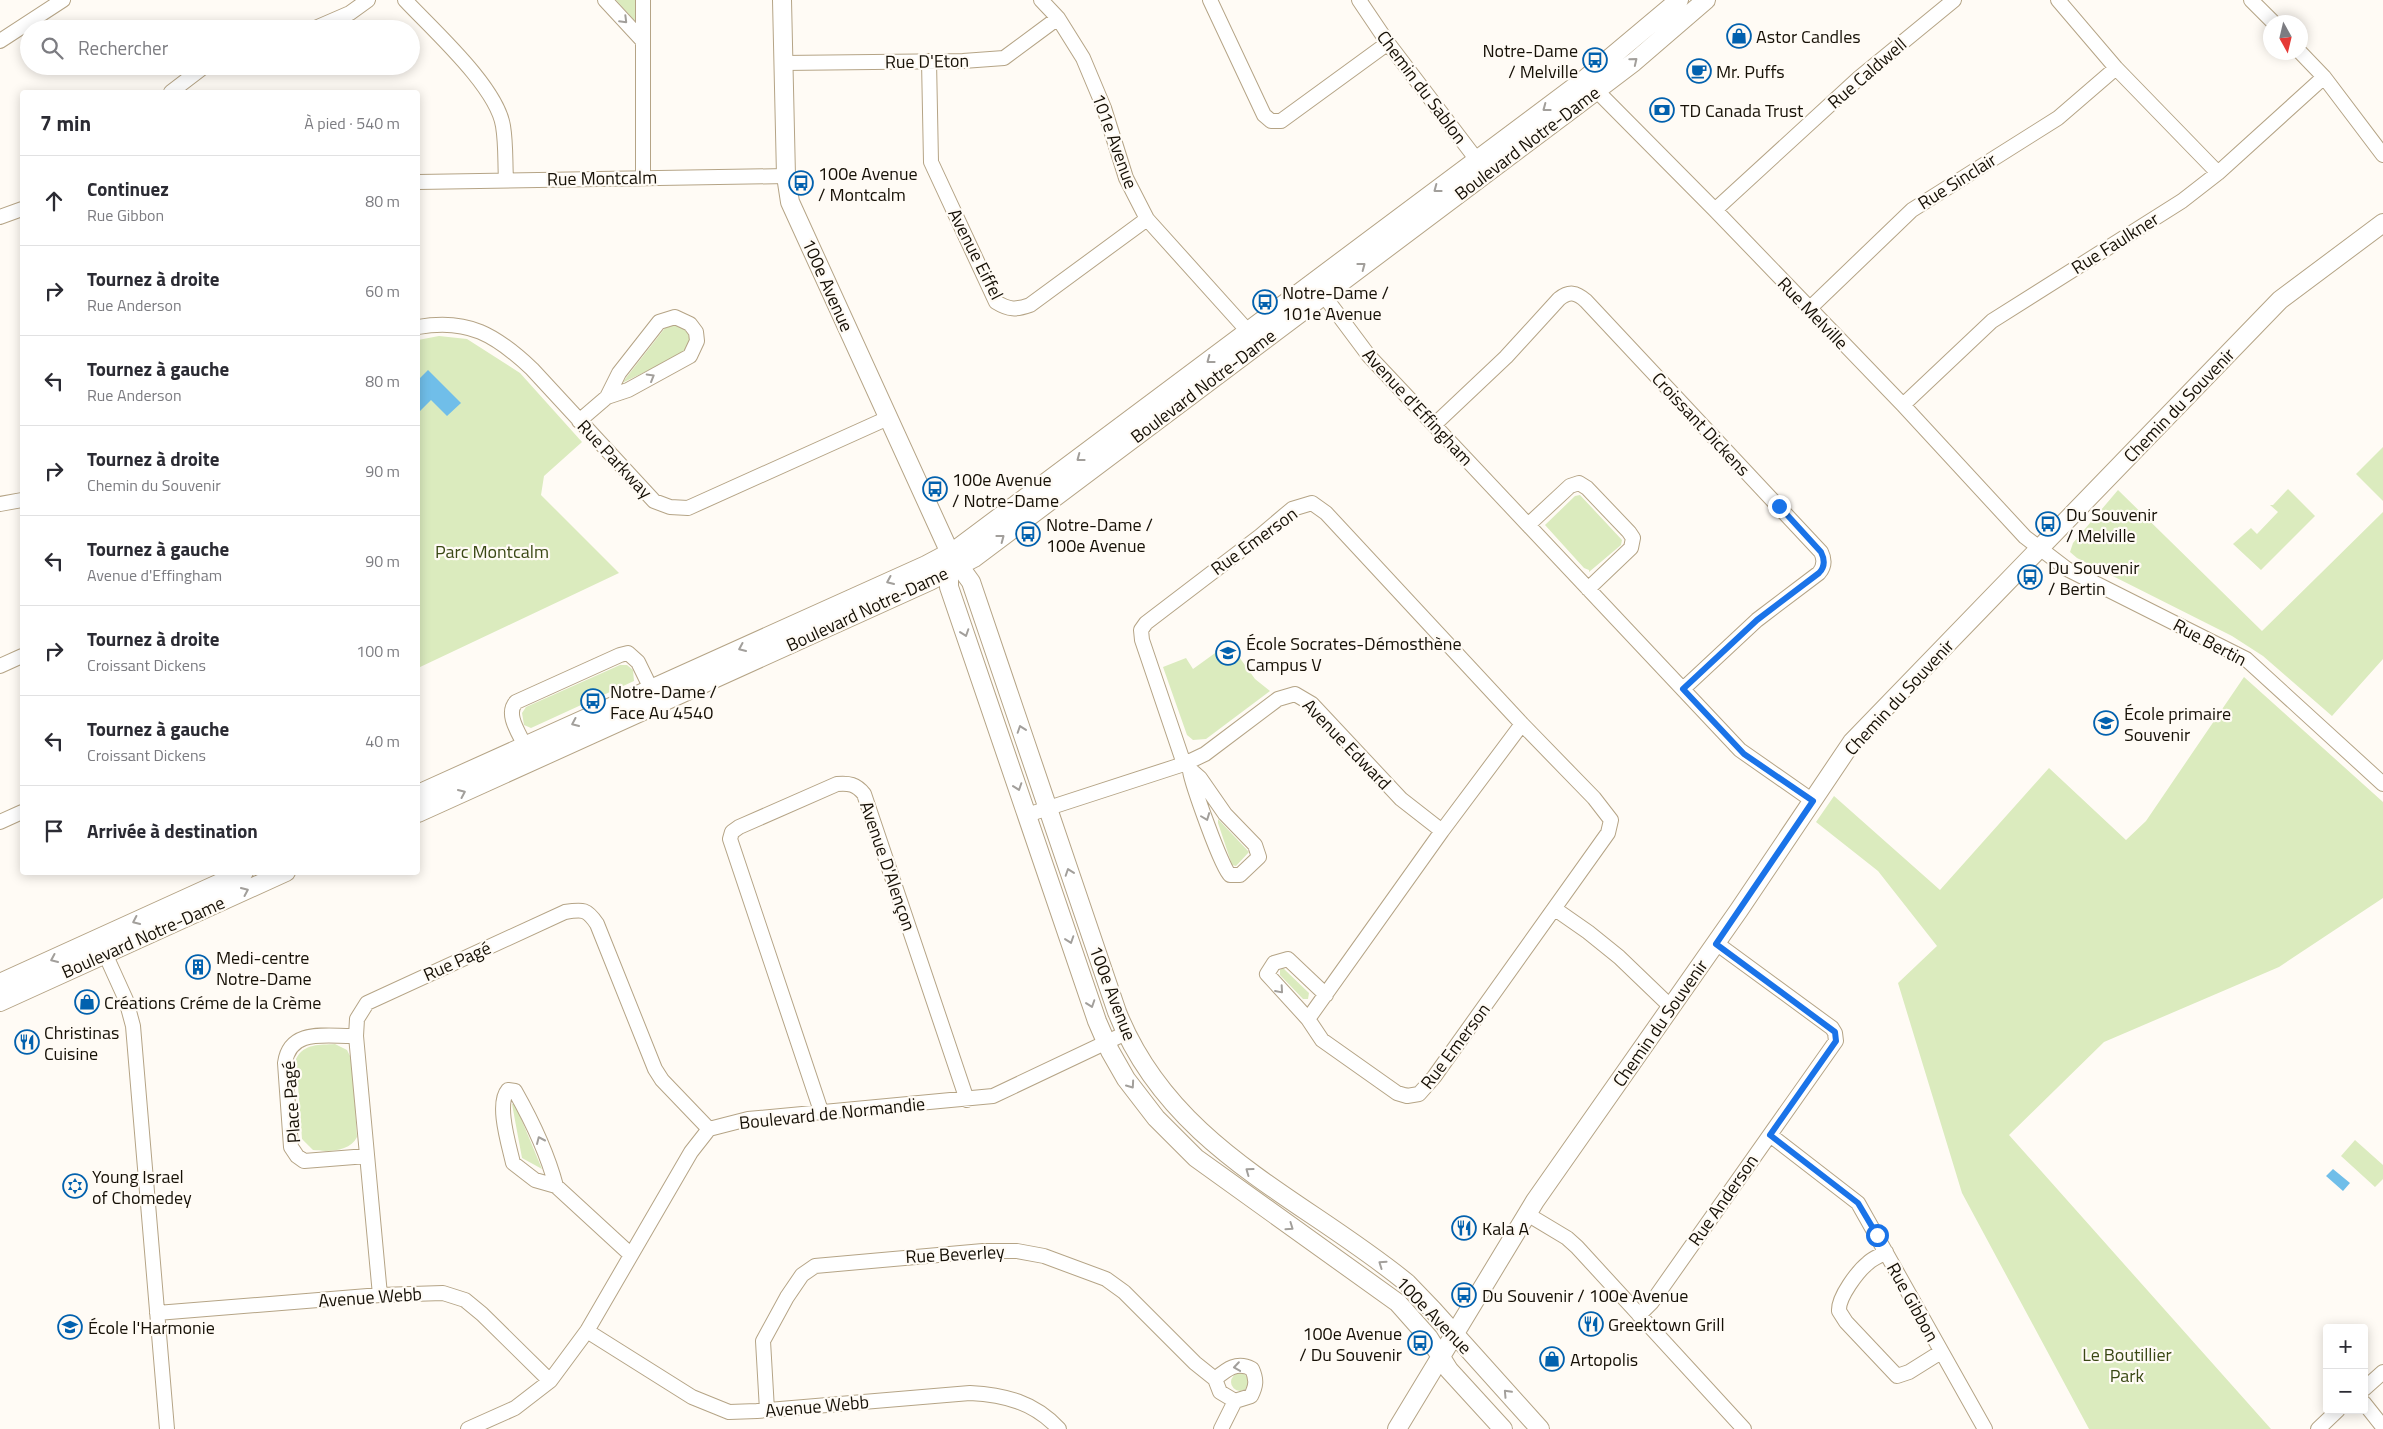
<!DOCTYPE html>
<html lang="fr">
<head>
<meta charset="utf-8">
<style>
	body { margin:0; font-family:"Titillium Web",sans-serif; background:#f2f2f3; color:#2b2b33 }
	.controls { position:absolute; right:15px; bottom:15px; display:grid; overflow:hidden; border-radius:5px; box-shadow:0 2px 12px #0003 }
	.controls button { width:45px; height:45px; display:grid; place-items:center; padding:0; border:0; border-bottom:1px solid #e1e1e2; background:#fff; color:#2b2b33; font:25px sans-serif }
	.compass { position:absolute; left:2263px; top:15px; width:45px; height:45px; border-radius:50%; background:#fff; box-shadow:0 2px 12px #0003; rotate:172deg }
	.stop { position:absolute; width:15px; height:15px; margin:-11px; border:4px solid #1a73e8; border-radius:50%; background:#fff }
	.stop.end { background:#1a73e8; border-color:#fff; box-shadow:0 1px 5px #0008 }
	.list { margin:0; padding:0; list-style:none }
	h2 { display:flex; justify-content:space-between; align-items:center; height:65px; margin:0; padding:0 20px; font-size:21px }
	h2 small { font-size:16px; font-weight:400; color:#7c7c81 }
	.list li { display:grid; grid-template-columns:32px 1fr auto; gap:15px; align-items:center; box-sizing:border-box; height:90px; padding:0 20px; border-top:1px solid #e1e1e2 }
	.list b { display:block; font-size:19px; white-space:nowrap }
	.list p { margin:0; font-size:16px; white-space:nowrap; color:#7c7c81 }
	.list em { font-size:16px; font-style:normal; color:#7c7c81 }
	.icon { flex:none; width:28px; height:28px; fill:none; stroke:currentColor; stroke-width:2; stroke-linecap:round; stroke-linejoin:round }
	.map { position:relative; flex:none; width:2383px; height:1429px; overflow:hidden }
	.search { position:absolute; background:#fff; box-shadow:0 2px 12px #0003; left:20px; top:20px; width:400px; height:55px; display:flex; align-items:center; gap:12px; box-sizing:border-box; padding:0 18px; border-radius:28px; color:#7c7c81; font-size:19px }
	.panel { position:absolute; background:#fff; box-shadow:0 2px 12px #0003; left:20px; top:90px; width:400px; height:785px; border-radius:5px }
	.map>svg:first-child { display:block }
</style>
</head>
<body>
<div class="map">
<svg width="2383" height="1429" viewBox="0 0 2383 1429">
	<rect width="100%" height="100%" fill="#fffbf5"/>
	<path fill="#dbebbe" d="M616,0H635L636,20H634Z
		M674,325C690,327 694,342 684,353L622,383L665,328Z
		M439,336L467,339L520,373L582,442L544,476L541,495L619,573L418,668V340Z
		M2383,447V501L2356,474Z
		M2288,489L2315,516L2261,570L2233,544L2251,528L2257,534L2278,512L2270,505H2273Z
		M2118,490L2262,631L2383,512V659L2332,716L2263,656L2232,636L2077,558L2070,552L2073,543Z
		M1580,495L1622,540L1621,545L1589,572V570L1584,568L1545,525L1575,496Z
		M1229,643L1255,679L1270,691L1206,739L1193,740L1187,735L1163,667L1186,658L1193,669Z
		M620,665H627L633,670L634,681L599,697L597,693L590,696L592,700L531,728L524,725L522,713L526,707Z
		M2244,677L2383,802V898L2279,967L2104,1042L2009,1135L2271,1429H2089L1962,1193L1898,983L1937,946L1878,871L1816,822L1834,796L1940,890L2049,768L2126,840L2146,821Z
		M1218,819L1249,852L1236,866L1232,865L1218,823Z
		M1283,968L1309,993L1308,999H1303L1280,975V970Z
		M335,1044L347,1050L352,1060L357,1137C350,1152 327,1152 313,1150L302,1139L296,1059C304,1043 320,1045 335,1044Z
		M512,1104H515L542,1169L522,1158Z
		M2355,1140L2383,1165V1179L2375,1187L2341,1156Z
		M1231 1382a9 9 0 1 1 18 0a9 9 0 1 1-18 0Z"/>
	<path fill="#70bee9" d="M428,370L461,403L447,416L431,400L418,413V380Z
		M2333,1169L2350,1183L2343,1191L2326,1176Z"/>
	<g fill="none" stroke-linecap="round" stroke-linejoin="round">
		<g stroke="#b5a486" stroke-width="16">
			<path id="minor" d="M405,0C433,30 497,87 503,126C506,144 505,162 506,180
				M605,0L642,40
				M643,0V178
				M1041,0L1058,18L1083,58L1104,108L1126,178L1147,219L1255,339
				M1210,0L1264,115L1271,121H1281L1388,43
				M1359,0L1388,43L1483,168
				M2058,0L2116,68L2218,173
				M2251,0L2273,22
				M313,29L350,13L368,0
				M0,41L63,0
				M2300,52L2324,77L2383,155
				M929,61L931,162L996,302C1009,310 1016,310 1030,305L1147,219
				M783,63L963,61L1004,58L1058,18
				M1591,85L1715,210L1903,405L2025,537L2067,569L2246,659L2383,784
				M171,92L205,66
				M418,182L786,176
				M1715,210L1859,78L1954,0
				M0,217L22,209
				M1319,289L1369,356L1740,750L1813,801
				M1809,309L1912,210L2058,118L2116,68
				M418,327C468,318 496,335 532,369L654,501L670,507L688,508L888,418
				M1903,405L1992,321L2182,201L2218,173L2324,77
				M579,421L607,397L628,390L690,356L697,341L696,332L690,324L675,317L659,322L619,373L607,397
				M1434,425L1506,357L1559,299C1569,291 1576,292 1586,301L1821,552C1825,560 1824,567 1819,573L1757,620L1683,689
				M0,504L22,500
				M1528,525L1570,486L1579,483L1587,488L1629,532L1633,538L1631,548L1588,589
				M0,666L22,656
				M525,746C519,733 505,714 516,702L620,655L628,653L638,662L655,697
				M1190,771C1192,784 1222,869 1230,875H1240L1259,857L1255,845L1225,814L1200,778L1184,764L1142,640L1141,630L1146,623L1260,536L1292,509L1312,503L1326,513L1522,724L1594,798L1611,820L1608,833L1434,1077L1419,1094L1407,1096L1397,1093L1322,1040L1308,1019L1267,974L1274,963L1288,959L1326,995
				M1027,815L1184,764L1205,754L1278,699L1295,694L1312,704L1401,799L1442,831
				M0,822L22,812
				M1555,909L1588,932L1619,957L1670,1006
				M102,947L126,1000L133,1026L167,1429
				M1308,1019L1442,831L1522,724
				M356,1036C328,1037 290,1027 285,1063L291,1147L297,1156L304,1161L367,1156
				M821,1111L730,839L732,832L739,827L837,784C849,783 856,784 864,794L967,1100
				M1770,1135L1858,1203L1985,1429
				M556,1186C547,1152 532,1121 515,1091L508,1090C496,1104 509,1145 513,1163L535,1180L556,1186L630,1254
				M1527,1214L1567,1238L1577,1247L1744,1429
				M1886,1252C1880,1256 1873,1258 1868,1263C1858,1271 1838,1297 1839,1311L1846,1322L1897,1376L1909,1372L1941,1352
				M380,1295L356,1036L357,1019L367,1003L565,912C583,909 587,909 597,924L655,1069L662,1080L709,1129
				M157,1313L380,1295L443,1293L465,1300L482,1314L550,1381
				M1639,1315L1652,1302L1836,1041L1835,1033L1832,1028L1716,943
				M587,1331L692,1397L729,1412L757,1411L970,1393C1005,1395 1034,1402 1059,1429
				M1215,1379C1227,1369 1237,1361 1252,1369C1257,1380 1256,1386 1251,1396L1235,1401L1221,1429
				M2364,1389L2383,1372
				M2364,1403L2383,1427
				M767,1410L763,1341L787,1297L802,1275L815,1266L983,1251H1017L1044,1256L1106,1279L1124,1292L1195,1363L1215,1379L1220,1392L1235,1401
				M468,1429L515,1408L550,1381L587,1331L691,1152L709,1129L748,1119L993,1096L1126,1033
				M2318,1429L2338,1410"/>
		</g>
		<g stroke="#b5a486" stroke-width="20">
			<path id="tertiary" d="M782,0L786,176L790,202L950,553L971,582L1117,1012C1171,1148 1302,1197 1407,1283L1433,1310L1540,1429
				M949,562V587L1097,1021L1110,1051L1126,1079L1156,1118L1196,1158L1398,1303L1429,1338L1449,1370L1503,1429
				M418,794L926,565L958,548L1585,79L1679,0
				M418,813L930,581L974,558L1580,103L1634,62L1706,0
				M0,983L244,872
				M0,1002L286,872
				M1397,1429L1535,1201L1739,910L1852,742L2280,300L2383,223"/>
		</g>
		<use href="#minor" stroke="#fff" stroke-width="14"/>
		<use href="#tertiary" stroke="#fff" stroke-width="18"/>
	</g>
	<defs><path id="oneway-chevron" d="M-2-3.5L2.5 0L-2 3.5" fill="none" stroke-width="1.6" stroke-linecap="round" stroke-linejoin="round" transform="scale(1.25)"/></defs>
	<g stroke="#a29f9b">
		<use href="#oneway-chevron" transform="translate(624 20) rotate(45)"/>
		<use href="#oneway-chevron" transform="translate(1634 61) rotate(-39)"/>
		<use href="#oneway-chevron" transform="translate(1546 108) rotate(143)"/>
		<use href="#oneway-chevron" transform="translate(1437 189) rotate(143)"/>
		<use href="#oneway-chevron" transform="translate(1362 266) rotate(-37)"/>
		<use href="#oneway-chevron" transform="translate(1210 360) rotate(143)"/>
		<use href="#oneway-chevron" transform="translate(651 377) rotate(-30)"/>
		<use href="#oneway-chevron" transform="translate(1080 458) rotate(143)"/>
		<use href="#oneway-chevron" transform="translate(1001 538) rotate(-37)"/>
		<use href="#oneway-chevron" transform="translate(890 581) rotate(156)"/>
		<use href="#oneway-chevron" transform="translate(965 633) rotate(71)"/>
		<use href="#oneway-chevron" transform="translate(742 648) rotate(156)"/>
		<use href="#oneway-chevron" transform="translate(575 723) rotate(156)"/>
		<use href="#oneway-chevron" transform="translate(1021 729) rotate(-109)"/>
		<use href="#oneway-chevron" transform="translate(1018 787) rotate(71)"/>
		<use href="#oneway-chevron" transform="translate(462 793) rotate(-24)"/>
		<use href="#oneway-chevron" transform="translate(1206 817) rotate(69)"/>
		<use href="#oneway-chevron" transform="translate(1069 872) rotate(-109)"/>
		<use href="#oneway-chevron" transform="translate(245 891) rotate(-24)"/>
		<use href="#oneway-chevron" transform="translate(136 921) rotate(155)"/>
		<use href="#oneway-chevron" transform="translate(1070 940) rotate(71)"/>
		<use href="#oneway-chevron" transform="translate(54 959) rotate(156)"/>
		<use href="#oneway-chevron" transform="translate(1280 990) rotate(49)"/>
		<use href="#oneway-chevron" transform="translate(1091 1004) rotate(71)"/>
		<use href="#oneway-chevron" transform="translate(1131 1085) rotate(55)"/>
		<use href="#oneway-chevron" transform="translate(540 1140) rotate(-114)"/>
		<use href="#oneway-chevron" transform="translate(1249 1171) rotate(-144)"/>
		<use href="#oneway-chevron" transform="translate(1290 1227) rotate(35)"/>
		<use href="#oneway-chevron" transform="translate(1382 1264) rotate(-145)"/>
		<use href="#oneway-chevron" transform="translate(1237 1367) rotate(172)"/>
		<use href="#oneway-chevron" transform="translate(1507 1393) rotate(-133)"/>
	</g>
	<g fill="none" stroke-linecap="round" stroke-linejoin="round">
		<path stroke="#1a73e8" stroke-width="6" d="M1779,506L1821,552C1825,560 1825,567 1819,573L1757,620L1683,689L1744,754L1813,801L1716,944L1835,1032L1836,1041L1770,1135L1858,1203L1877,1235"/>
	</g>
	<defs>
		<g id="shop-ring" transform="scale(1.25)"><circle r="9.5" fill="#fffbf5" stroke="#0261ae" stroke-width="1.5"/><path d="M-5-2.5h2.3a2.7 3.5 0 0 1 5.4 0H5L5.5 6h-11ZM-1.5-2.5h3a1.5 2.3 0 0 0-3 0Z" fill="#0261ae"/></g>
		<g id="bus-ring" transform="scale(1.25)"><circle r="9.5" fill="#fffbf5" stroke="#0261ae" stroke-width="1.5"/><path d="M-5-6H5V4H4V6H2V4H-2V6H-4V4H-5ZM-3.5-4V0h7V-4ZM-3.5 1.2v1.5H-2V1.2ZM2 1.2v1.5H3.5V1.2Z" fill="#0261ae"/></g>
		<g id="cafe-ring" transform="scale(1.25)"><circle r="9.5" fill="#fffbf5" stroke="#0261ae" stroke-width="1.5"/><path d="M-5.5-4.5H6V0H3Q3 3.5 0 3.5H-2.5Q-5.5 3.5-5.5 0ZM3-3.2v2h1.7v-2ZM-6 4.5H4V6H-6Z" fill="#0261ae"/></g>
		<g id="bank-ring" transform="scale(1.25)"><circle r="9.5" fill="#fffbf5" stroke="#0261ae" stroke-width="1.5"/><path d="M-6-4H6V4H-6ZM0-2.3a2.3 2.3 0 1 0 0 4.6a2.3 2.3 0 1 0 0-4.6Z" fill="#0261ae"/></g>
		<g id="school-ring" transform="scale(1.25)"><circle r="9.5" fill="#fffbf5" stroke="#0261ae" stroke-width="1.5"/><path d="M0-5L7-2L0 1L-7-2ZM-4 1L0 2.5L4 1V4Q0 6-4 4Z" fill="#0261ae"/></g>
		<g id="building-ring" transform="scale(1.25)"><circle r="9.5" fill="#fffbf5" stroke="#0261ae" stroke-width="1.5"/><path d="M-4-6H4V6H1V3H-1V6H-4ZM-2.5-4.3h1.7v1.8h-1.7ZM.8-4.3h1.7v1.8H.8ZM-2.5-1h1.7V.8h-1.7ZM.8-1h1.7V.8H.8Z" fill="#0261ae"/></g>
		<g id="restaurant-ring" transform="scale(1.25)"><circle r="9.5" fill="#fffbf5" stroke="#0261ae" stroke-width="1.5"/><path d="M-5-6h1v4h1v-4h1v4h1v-4h1v5L-1.5 .5V6h-2V.5L-5-1ZM5-6V6H3V1.5H1.5Q1.5-4 5-6Z" fill="#0261ae"/></g>
		<g id="synagogue-ring" transform="scale(1.25)"><circle r="9.5" fill="#fffbf5" stroke="#0261ae" stroke-width="1.5"/><path d="M0-6.5L5.6 3.2H-5.6ZM0 6.5L5.6-3.2H-5.6Z" fill="#0261ae"/></g>
	</defs>
	<g fill-rule="evenodd">
		<use href="#shop-ring" x="1739" y="36"/>
		<use href="#bus-ring" x="1595" y="60"/>
		<use href="#cafe-ring" x="1699" y="71"/>
		<use href="#bank-ring" x="1662" y="110"/>
		<use href="#bus-ring" x="801" y="183"/>
		<use href="#bus-ring" x="1265" y="302"/>
		<use href="#bus-ring" x="935" y="489"/>
		<use href="#bus-ring" x="2048" y="524"/>
		<use href="#bus-ring" x="1028" y="534"/>
		<use href="#bus-ring" x="2030" y="577"/>
		<use href="#school-ring" x="1228" y="653"/>
		<use href="#bus-ring" x="593" y="701"/>
		<use href="#school-ring" x="2106" y="723"/>
		<use href="#building-ring" x="198" y="967"/>
		<use href="#shop-ring" x="87" y="1002"/>
		<use href="#restaurant-ring" x="27" y="1042"/>
		<use href="#synagogue-ring" x="75" y="1186"/>
		<use href="#restaurant-ring" x="1464" y="1228"/>
		<use href="#bus-ring" x="1464" y="1295"/>
		<use href="#restaurant-ring" x="1591" y="1324"/>
		<use href="#school-ring" x="70" y="1327"/>
		<use href="#bus-ring" x="1420" y="1343"/>
		<use href="#shop-ring" x="1552" y="1359"/>
	</g>
	<g text-anchor="middle" dominant-baseline="central" stroke-width="4.5" stroke-linejoin="round" paint-order="stroke">
		<g font-size="18" fill="#161006" stroke="#fffbf5" text-anchor="start">
			<text x="1756" y="36">Astor Candles</text>
			<text x="1578" y="50" text-anchor="end">Notre-Dame<tspan x="1578" dy="21">/ Melville</tspan></text>
			<text x="1716" y="71">Mr. Puffs</text>
			<text x="1680" y="110">TD Canada Trust</text>
			<text x="818" y="173">100e Avenue<tspan x="818" dy="21">/ Montcalm</tspan></text>
			<text x="1282" y="292">Notre-Dame /<tspan x="1282" dy="21">101e Avenue</tspan></text>
			<text x="952" y="479">100e Avenue<tspan x="952" dy="21">/ Notre-Dame</tspan></text>
			<text x="2066" y="514">Du Souvenir<tspan x="2066" dy="21">/ Melville</tspan></text>
			<text x="1046" y="524">Notre-Dame /<tspan x="1046" dy="21">100e Avenue</tspan></text>
			<text x="2048" y="567">Du Souvenir<tspan x="2048" dy="21">/ Bertin</tspan></text>
			<text x="1246" y="643">École Socrates-Démosthène<tspan x="1246" dy="21">Campus V</tspan></text>
			<text x="610" y="691">Notre-Dame /<tspan x="610" dy="21">Face Au 4540</tspan></text>
			<text x="2124" y="713">École primaire<tspan x="2124" dy="21">Souvenir</tspan></text>
			<text x="216" y="957">Medi-centre<tspan x="216" dy="21">Notre-Dame</tspan></text>
			<text x="104" y="1002">Créations Créme de la Crème</text>
			<text x="44" y="1032">Christinas<tspan x="44" dy="21">Cuisine</tspan></text>
			<text x="92" y="1176">Young Israel<tspan x="92" dy="21">of Chomedey</tspan></text>
			<text x="1482" y="1228">Kala A</text>
			<text x="1482" y="1295">Du Souvenir / 100e Avenue</text>
			<text x="1608" y="1324">Greektown Grill</text>
			<text x="88" y="1327">École l'Harmonie</text>
			<text x="1402" y="1333" text-anchor="end">100e Avenue<tspan x="1402" dy="21">/ Du Souvenir</tspan></text>
			<text x="1570" y="1359">Artopolis</text>
		</g>
		<g font-size="18" fill="#161006" stroke="#fffbf5">
			<text transform="translate(927 61) rotate(-1)">Rue D'Eton</text>
			<text transform="translate(1867 73) rotate(-41)">Rue Caldwell</text>
			<text transform="translate(1422 87) rotate(53)">Chemin du Sablon</text>
			<text transform="translate(1115 141) rotate(70)">101e Avenue</text>
			<text transform="translate(1527 143) rotate(-37)">Boulevard Notre-Dame</text>
			<text transform="translate(602 178) rotate(-1)">Rue Montcalm</text>
			<text transform="translate(1957 181) rotate(-32)">Rue Sinclair</text>
			<text transform="translate(2115 243) rotate(-32)">Rue Faulkner</text>
			<text transform="translate(976 254) rotate(63)">Avenue Eiffel</text>
			<text transform="translate(828 285) rotate(66)">100e Avenue</text>
			<text transform="translate(1813 313) rotate(46)">Rue Melville</text>
			<text transform="translate(1203 386) rotate(-37)">Boulevard Notre-Dame</text>
			<text transform="translate(2179 405) rotate(-46)">Chemin du Souvenir</text>
			<text transform="translate(1418 407) rotate(47)">Avenue d'Effingham</text>
			<text transform="translate(1701 424) rotate(47)">Croissant Dickens</text>
			<text transform="translate(615 459) rotate(47)">Rue Parkway</text>
			<text transform="translate(1254 541) rotate(-36)">Rue Emerson</text>
			<text transform="translate(867 609) rotate(-25)">Boulevard Notre-Dame</text>
			<text transform="translate(2210 642) rotate(28)">Rue Bertin</text>
			<text transform="translate(1899 697) rotate(-47)">Chemin du Souvenir</text>
			<text transform="translate(1347 744) rotate(46)">Avenue Edward</text>
			<text transform="translate(888 866) rotate(71)">Avenue D'Alençon</text>
			<text transform="translate(143 937) rotate(-24)">Boulevard Notre-Dame</text>
			<text transform="translate(457 961) rotate(-24)">Rue Pagé</text>
			<text transform="translate(1113 993) rotate(69)">100e Avenue</text>
			<text transform="translate(1660 1023) rotate(-55)">Chemin du Souvenir</text>
			<text transform="translate(1455 1046) rotate(-53)">Rue Emerson</text>
			<text transform="translate(291 1102) rotate(-94)">Place Pagé</text>
			<text transform="translate(832 1113) rotate(-6)">Boulevard de Normandie</text>
			<text transform="translate(1723 1200) rotate(-55)">Rue Anderson</text>
			<text transform="translate(955 1254) rotate(-3)">Rue Beverley</text>
			<text transform="translate(370 1297) rotate(-4)">Avenue Webb</text>
			<text transform="translate(1913 1302) rotate(61)">Rue Gibbon</text>
			<text transform="translate(1434 1315) rotate(46)">100e Avenue</text>
			<text transform="translate(817 1406) rotate(-5)">Avenue Webb</text>
		</g>
		<g font-size="18" fill="#3a4814" stroke="#fffbf5">
			<text x="492" y="551">Parc Montcalm</text>
			<text x="2127" y="1354">Le Boutillier<tspan x="2127" dy="21">Park</tspan></text>
		</g>
	</g>
</svg>
<div class="controls">
<button>+</button>
<button>−</button>
</div>
<svg class="compass" viewBox="-18 -18 36 36"><path d="M0-13l5 13h-10z" fill="#e53935"/><path d="M0 13l5-13h-10z" fill="#7c7c81"/></svg>
<div class="stop" style="left:1877px;top:1235px"></div>
<div class="stop end" style="left:1779px;top:506px"></div>
<div class="search"><svg class="icon" aria-label="search" viewBox="0 0 24 24"><circle cx="10" cy="10" r="6"/><path d="M15 15l6 6"/></svg>Rechercher</div>
<section class="panel">
<h2>7 min<small>À pied · 540 m</small></h2>
<ul class="list">
<li><svg class="icon" aria-label="ahead" viewBox="0 0 24 24"><path d="M12 20V5M6 11l6-6 6 6"/></svg><div><b>Continuez</b><p>Rue Gibbon</p></div><em>80 m</em></li>
<li><svg class="icon" aria-label="right" viewBox="0 0 24 24"><path d="M7 20v-9h11M14 6l5 5-5 5"/></svg><div><b>Tournez à droite</b><p>Rue Anderson</p></div><em>60 m</em></li>
<li><svg class="icon" aria-label="left" viewBox="0 0 24 24"><path d="M17 20v-9H6M10 6l-5 5 5 5"/></svg><div><b>Tournez à gauche</b><p>Rue Anderson</p></div><em>80 m</em></li>
<li><svg class="icon" aria-label="right" viewBox="0 0 24 24"><path d="M7 20v-9h11M14 6l5 5-5 5"/></svg><div><b>Tournez à droite</b><p>Chemin du Souvenir</p></div><em>90 m</em></li>
<li><svg class="icon" aria-label="left" viewBox="0 0 24 24"><path d="M17 20v-9H6M10 6l-5 5 5 5"/></svg><div><b>Tournez à gauche</b><p>Avenue d'Effingham</p></div><em>90 m</em></li>
<li><svg class="icon" aria-label="right" viewBox="0 0 24 24"><path d="M7 20v-9h11M14 6l5 5-5 5"/></svg><div><b>Tournez à droite</b><p>Croissant Dickens</p></div><em>100 m</em></li>
<li><svg class="icon" aria-label="left" viewBox="0 0 24 24"><path d="M17 20v-9H6M10 6l-5 5 5 5"/></svg><div><b>Tournez à gauche</b><p>Croissant Dickens</p></div><em>40 m</em></li>
<li><svg class="icon" aria-label="arrive" viewBox="0 0 24 24"><path d="M6 21V4h12l-3 4 3 4H6"/></svg><div><b>Arrivée à destination</b></div></li>
</ul>
</section>
</div>
</body>
</html>
